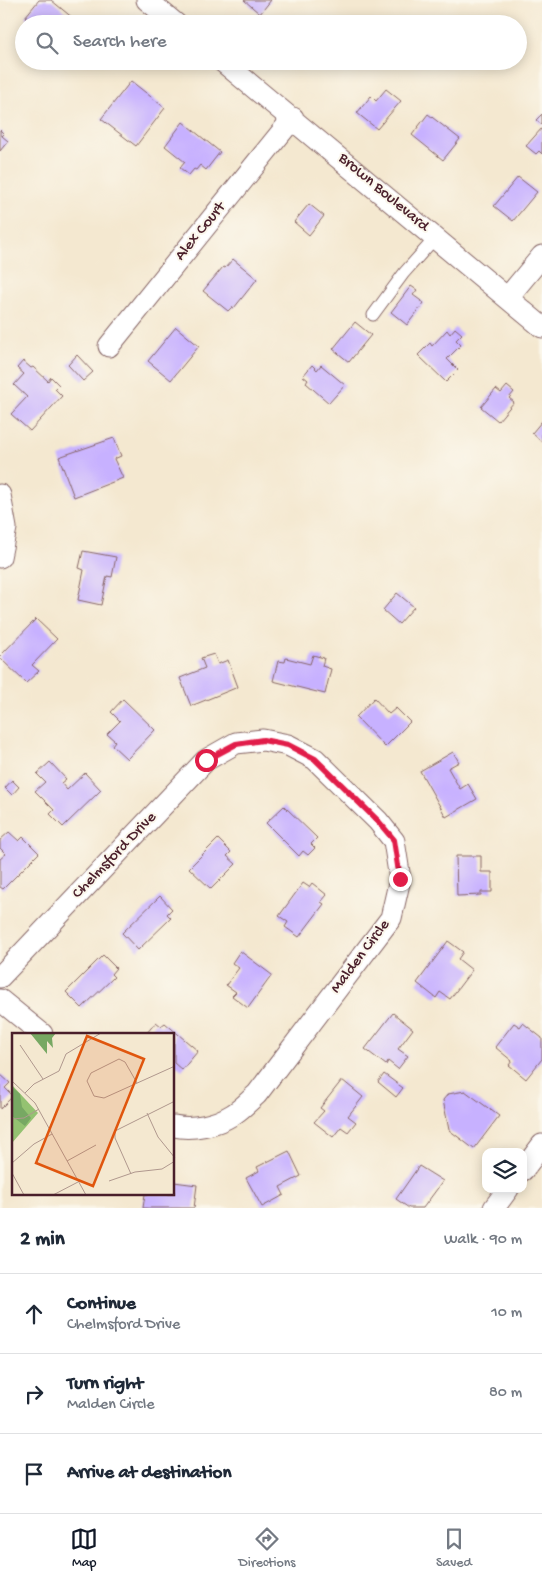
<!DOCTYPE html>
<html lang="en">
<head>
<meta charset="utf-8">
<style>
	body { margin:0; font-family:"Gochi Hand",sans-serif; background:#f6f6f7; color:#1f2937 }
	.controls { position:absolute; right:15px; bottom:15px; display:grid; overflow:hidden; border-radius:10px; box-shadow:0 2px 12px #0003 }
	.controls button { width:45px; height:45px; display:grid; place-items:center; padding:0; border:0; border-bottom:1px solid #e0e1e3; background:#fff; color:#1f2937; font:25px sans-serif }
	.stop { position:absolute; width:15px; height:15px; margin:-11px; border:4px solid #e11d48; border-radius:50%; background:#fff }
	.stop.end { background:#e11d48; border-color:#fff; box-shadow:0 1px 5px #0008 }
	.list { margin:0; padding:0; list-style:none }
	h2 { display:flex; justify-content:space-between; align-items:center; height:65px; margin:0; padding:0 20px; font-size:21px }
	h2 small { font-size:16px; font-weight:400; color:#747a83 }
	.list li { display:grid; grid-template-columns:32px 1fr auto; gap:15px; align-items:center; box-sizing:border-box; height:80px; padding:0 20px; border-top:1px solid #e0e1e3 }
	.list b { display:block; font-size:19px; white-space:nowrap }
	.list p { margin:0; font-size:16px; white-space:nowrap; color:#747a83 }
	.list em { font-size:16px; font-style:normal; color:#747a83 }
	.icon { flex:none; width:28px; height:28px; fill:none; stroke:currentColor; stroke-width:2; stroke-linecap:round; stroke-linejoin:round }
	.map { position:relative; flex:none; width:542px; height:1208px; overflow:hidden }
	.search { position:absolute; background:#fff; box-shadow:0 2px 12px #0003; left:15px; right:15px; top:15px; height:55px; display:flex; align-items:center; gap:12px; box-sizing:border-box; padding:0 18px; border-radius:28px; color:#747a83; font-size:19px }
	.sheet { height:305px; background:#fff }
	nav { display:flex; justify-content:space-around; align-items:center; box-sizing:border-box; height:70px; border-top:1px solid #e0e1e3; background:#fff; font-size:14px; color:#747a83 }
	nav a { display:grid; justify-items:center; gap:2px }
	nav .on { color:#111827 }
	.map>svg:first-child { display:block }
</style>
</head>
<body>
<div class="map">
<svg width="542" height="1208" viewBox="0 0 542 1208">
	<rect width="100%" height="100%" fill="#fbf7ec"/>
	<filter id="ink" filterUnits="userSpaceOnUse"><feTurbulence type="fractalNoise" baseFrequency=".02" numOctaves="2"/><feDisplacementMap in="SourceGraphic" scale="10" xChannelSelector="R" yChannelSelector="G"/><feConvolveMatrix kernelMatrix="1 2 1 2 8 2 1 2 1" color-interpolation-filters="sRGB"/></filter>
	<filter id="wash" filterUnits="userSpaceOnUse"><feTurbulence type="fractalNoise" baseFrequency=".0096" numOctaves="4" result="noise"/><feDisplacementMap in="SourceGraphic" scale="20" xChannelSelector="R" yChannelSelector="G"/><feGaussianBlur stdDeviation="1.12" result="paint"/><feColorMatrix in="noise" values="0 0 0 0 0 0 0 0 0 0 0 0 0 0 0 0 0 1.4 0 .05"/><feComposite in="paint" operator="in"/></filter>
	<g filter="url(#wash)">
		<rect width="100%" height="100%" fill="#f4e8d0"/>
		<g id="blocks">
			<path fill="#c7b1ff" d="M39,0H51L80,24H34L25,17Z
				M244,0H271L260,14Z
				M318,61H335L328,69Z
				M131,81L165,108L136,146L101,119Z
				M386,89L401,101L377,129L357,113L371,96L376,101Z
				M428,114L460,139L443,160L412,135Z
				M542,114V125L536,120Z
				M183,122L220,152L206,170L200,165L196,170L194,169L189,175L180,168L185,162L165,146Z
				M542,128V154L539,151L536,154L526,146Z
				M0,130L4,134L2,136L8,141L0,151Z
				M518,177L537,192L513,221L494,206Z
				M309,204L324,216L309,235L294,222Z
				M233,259L257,279L234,308L232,307L228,311L203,291L223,267L225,268Z
				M411,286L417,290L413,295L424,303L407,325L391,312Z
				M355,322L371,335L349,362L333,349Z
				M176,327L199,346L171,380L148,361Z
				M455,328L462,334L456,340L461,345L447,359L458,370L446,382L418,355L430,343L432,346L447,330L450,334Z
				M77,355L93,372L83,381L68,365Z
				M23,361L31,368L33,367L48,381L51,377L59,385L55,389L62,396L30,431L11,414L27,397L14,385L24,374L17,368Z
				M312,365L317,370L321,365L345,385L329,403L306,383L308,380L303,376Z
				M507,386L514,392L509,398L514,402L498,421L481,407L496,389L501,393Z
				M542,421V442L532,433Z
				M114,438L121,456L114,459L123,478L74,497L59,457Z
				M83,551L116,557L112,577L107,576L101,605L78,600L84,570L79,568Z
				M397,593L414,607L399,624L383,610Z
				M36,619L57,639L32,665L39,671L26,683L0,658V656Z
				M214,654L218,664L228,660L238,687L191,706L180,678L205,668L201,658Z
				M313,655L324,658L322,666L331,669L325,694L273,681L278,661L285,662L286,658L310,664Z
				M374,698L389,714L396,708L410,722L385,747L356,717Z
				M123,699L155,730L127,759L112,745L115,741L107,734L120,721L111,712Z
				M453,752L459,762L448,768L460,789L468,784L477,799L446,817L420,771Z
				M50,762L66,779L61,783L67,790L85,773L101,790L63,827L50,814L54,810L35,791L45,782L37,774Z
				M12,780L19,787L12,795L5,788Z
				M284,806L317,838L311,844L315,848L308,855L303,851L299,856L266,823Z
				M9,832L19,841L23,837L39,853L3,889L0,887V859L6,854L0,848V840Z
				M218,839L231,852L227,856L236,864L211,889L189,868Z
				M456,856H481V872H492V892H481V895L457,896Z
				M303,883L309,887L312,883L327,895L321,902L324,904L299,937L285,927L288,922L279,916Z
				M160,896L172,909L167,914L171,918L138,950L122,933Z
				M448,941L463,952L458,959L472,970L450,999L440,992L436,998L417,983Z
				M240,951L272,975L248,1008L232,996L236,992L226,985L239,968L232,963Z
				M103,955L116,968L111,974L114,977L82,1008L66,992Z
				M393,1013L413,1029L398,1049L408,1056L398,1069L388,1061L386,1065L365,1049Z
				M156,1022L161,1026L165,1023L198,1051L182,1070L174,1063V1034H146Z
				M514,1023L520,1027L523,1023L542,1038V1059L526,1079L509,1065L512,1061L495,1047Z
				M0,1074L10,1083L5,1088L13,1096L0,1109Z
				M384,1074L403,1088L396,1097L378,1082Z
				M342,1080L363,1097L348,1116L356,1122L348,1132L341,1127L333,1137L314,1122L324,1111L320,1108Z
				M465,1091L499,1116L474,1149L449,1130L443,1100L448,1094Z
				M289,1151L301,1176L280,1187L284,1195L262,1207L246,1178L259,1171L257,1167Z
				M419,1166L443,1181L423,1208H409L396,1199Z
				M174,1182L197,1185L194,1208H143L145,1194H174Z"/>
		</g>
	</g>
	<g filter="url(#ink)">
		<use href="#blocks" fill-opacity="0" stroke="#866565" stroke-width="1"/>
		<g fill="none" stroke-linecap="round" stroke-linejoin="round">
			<g stroke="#866565" stroke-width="13">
				<path id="service" d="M373,315L404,273L436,237"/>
			</g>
			<g stroke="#866565" stroke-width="23">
				<path id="minor" d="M147,0L176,24
					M222,61L542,327
					M508,297L542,256
					M109,346L293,118
					M0,495L6,528L0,557
					M0,977L206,760L236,743L263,740L288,745L315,759L378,821L394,841L400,879L391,918L257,1094C249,1101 241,1110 232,1115C216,1125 192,1130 174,1126
					M0,1000L42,1034
					M523,1170L542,1145
					M494,1208L508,1189"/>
			</g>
			<use href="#service" stroke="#fff" stroke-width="11"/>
			<use href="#minor" stroke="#fff" stroke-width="21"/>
		</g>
	</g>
	<g fill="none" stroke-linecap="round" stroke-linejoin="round" filter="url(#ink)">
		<path stroke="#e11d48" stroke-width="6" d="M206,760L236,744L263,740L288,745L315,759L378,821L394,840L400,879"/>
	</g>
	<g text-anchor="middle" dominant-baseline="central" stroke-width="4" stroke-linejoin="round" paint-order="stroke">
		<g font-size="16" fill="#4a1f2b" stroke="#fbf7ec">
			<text transform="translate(383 193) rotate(40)">Brown Boulevard</text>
			<text transform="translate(201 232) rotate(-51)">Alex Court</text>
			<text transform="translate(115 856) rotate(-46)">Chelmsford Drive</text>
			<text transform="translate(361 957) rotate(-53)">Malden Circle</text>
		</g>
	</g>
	<g transform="translate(12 1033)">
		<rect width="162" height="162" fill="#f4e8d0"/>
		<path d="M0,52L26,80L0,110Z" fill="#94c271"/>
		<path d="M18,0H44L40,5L41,15L35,8V21ZM0,54L8,61L10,74L19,85L13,93L0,83Z" fill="#77a863"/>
		<path fill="none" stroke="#b0988e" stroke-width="1" d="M8,12L31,46M0,48L23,70L74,162M125,50L113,29L107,26L79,40L75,48L82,63L92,65L163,33M13,60L22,51L47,38L54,21L89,0M135,80L146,104L163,125M0,86L12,85L27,76M55,128L84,112M0,130L22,111L40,101M0,140L12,162M119,141L103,105V98L163,68M97,148L123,139L150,136L163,128M41,162L66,149"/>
		<path fill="#e0560e" fill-opacity="0.15" stroke="#e0560e" stroke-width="2.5" d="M75,3L132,26L81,153L24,130Z"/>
		<rect width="162" height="162" fill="none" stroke="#4a1f2b" stroke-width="2.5"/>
	</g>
</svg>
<div class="controls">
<button><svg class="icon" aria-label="layers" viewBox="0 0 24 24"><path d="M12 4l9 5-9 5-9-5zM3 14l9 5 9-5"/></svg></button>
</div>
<div class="stop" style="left:206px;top:760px"></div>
<div class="stop end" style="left:400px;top:879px"></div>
<div class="search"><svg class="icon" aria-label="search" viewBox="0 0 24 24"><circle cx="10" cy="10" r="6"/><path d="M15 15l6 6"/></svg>Search here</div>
</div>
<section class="sheet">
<h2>2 min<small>Walk · 90 m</small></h2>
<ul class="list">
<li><svg class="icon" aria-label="ahead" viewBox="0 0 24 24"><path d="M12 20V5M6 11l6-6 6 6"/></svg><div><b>Continue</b><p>Chelmsford Drive</p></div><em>10 m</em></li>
<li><svg class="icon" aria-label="right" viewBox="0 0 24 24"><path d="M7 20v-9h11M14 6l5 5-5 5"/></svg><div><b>Turn right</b><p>Malden Circle</p></div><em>80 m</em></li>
<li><svg class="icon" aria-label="arrive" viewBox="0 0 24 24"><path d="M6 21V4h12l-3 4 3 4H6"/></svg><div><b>Arrive at destination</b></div></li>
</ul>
</section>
<nav>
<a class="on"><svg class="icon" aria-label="map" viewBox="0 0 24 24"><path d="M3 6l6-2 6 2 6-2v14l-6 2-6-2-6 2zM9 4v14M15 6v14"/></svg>Map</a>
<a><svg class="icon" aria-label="directions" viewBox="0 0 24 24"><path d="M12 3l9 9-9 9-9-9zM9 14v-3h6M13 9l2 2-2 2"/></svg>Directions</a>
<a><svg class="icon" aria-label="saved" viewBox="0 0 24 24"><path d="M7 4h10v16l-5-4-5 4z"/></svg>Saved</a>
</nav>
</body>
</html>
